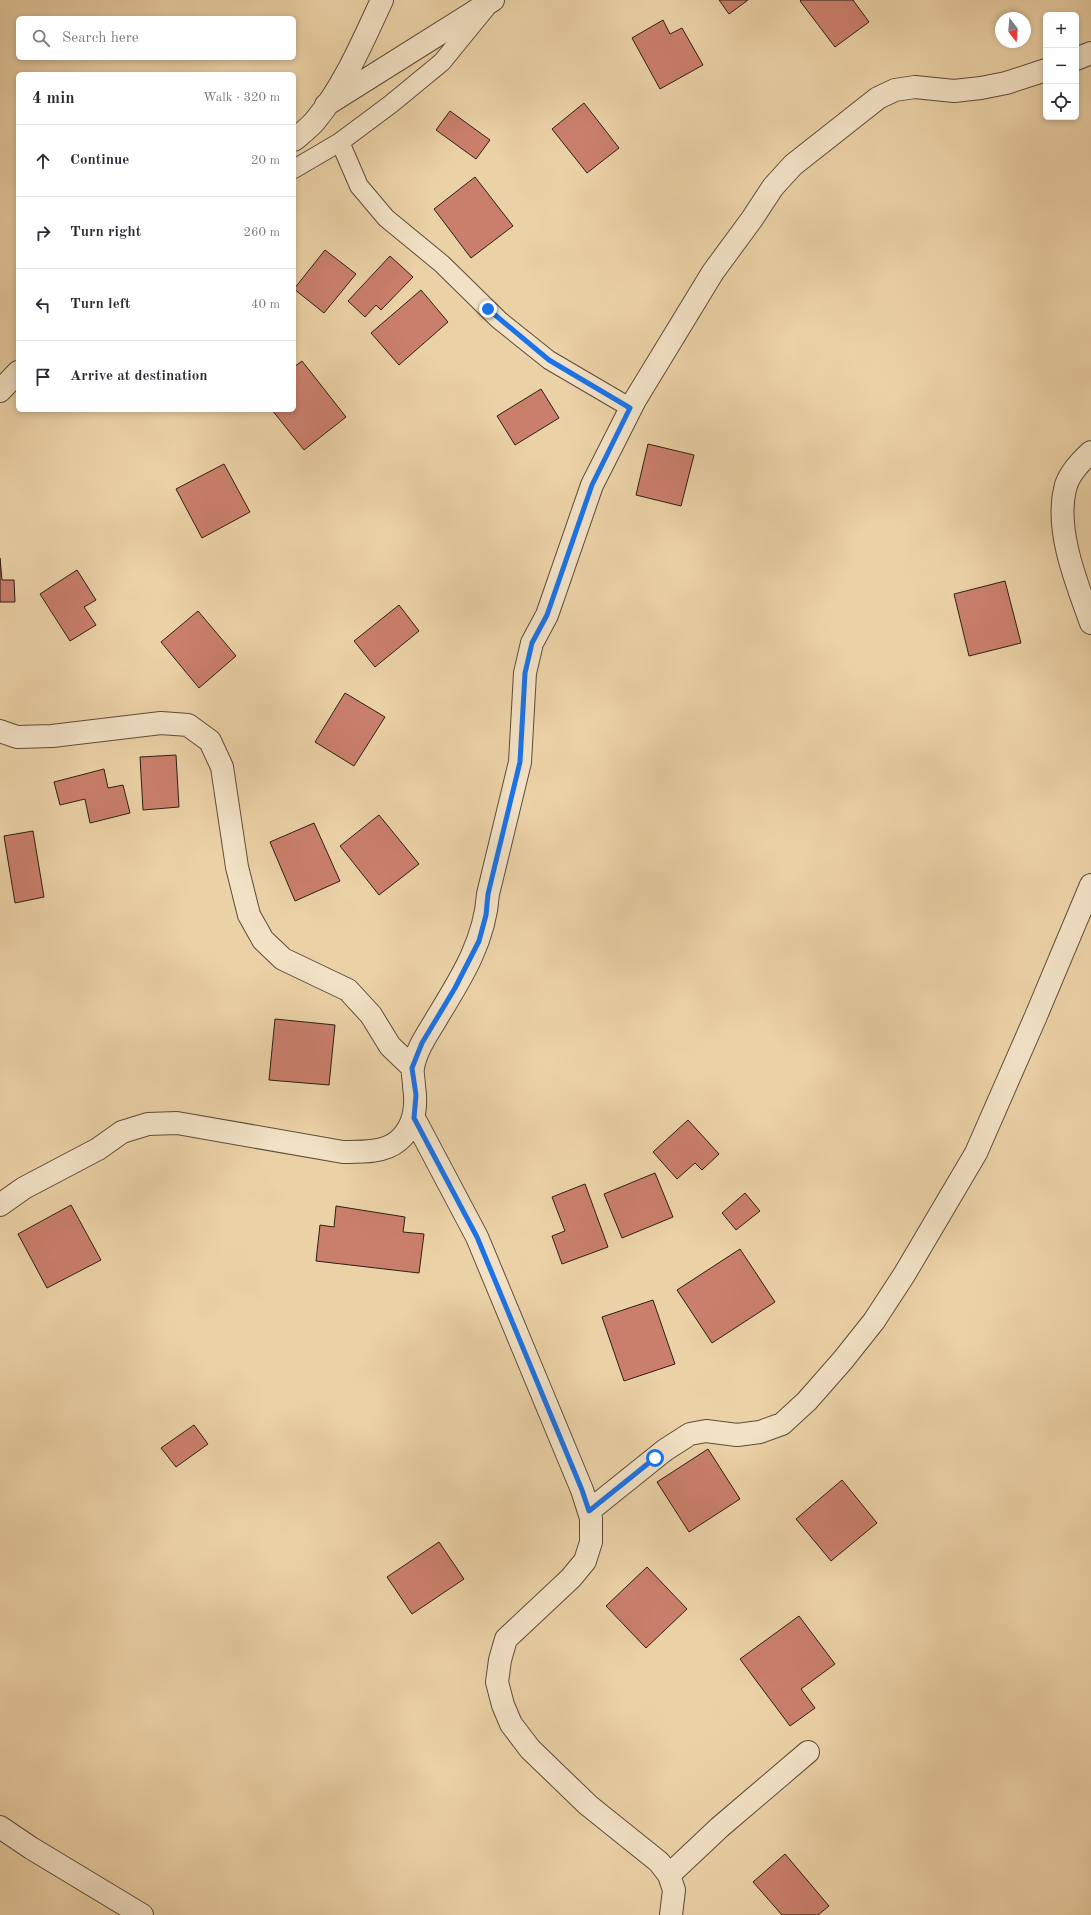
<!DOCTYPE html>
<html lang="en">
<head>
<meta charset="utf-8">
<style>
	body { margin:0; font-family:"Old Standard TT",serif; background:#f7f7f7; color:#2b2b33 }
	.controls { position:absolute; right:12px; top:12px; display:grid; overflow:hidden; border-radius:6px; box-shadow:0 2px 6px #0003 }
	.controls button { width:36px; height:36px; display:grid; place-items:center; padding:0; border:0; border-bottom:1px solid #e1e1e2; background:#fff; color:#2b2b33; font:20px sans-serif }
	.compass { position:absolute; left:995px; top:12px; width:36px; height:36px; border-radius:50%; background:#fff; box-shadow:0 2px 6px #0003; rotate:164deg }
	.stop { position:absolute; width:12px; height:12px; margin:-9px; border:3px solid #1a73e8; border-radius:50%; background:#fff }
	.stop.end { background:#1a73e8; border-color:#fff; box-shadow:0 1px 4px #0008 }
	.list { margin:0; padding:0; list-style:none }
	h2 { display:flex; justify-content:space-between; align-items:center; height:52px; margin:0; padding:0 16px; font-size:17px }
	h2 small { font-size:13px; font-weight:400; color:#7c7c81 }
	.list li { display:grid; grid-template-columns:26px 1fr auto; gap:12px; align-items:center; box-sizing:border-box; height:72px; padding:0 16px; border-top:1px solid #e1e1e2 }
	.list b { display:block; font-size:15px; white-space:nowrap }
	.list em { font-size:13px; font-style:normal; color:#7c7c81 }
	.icon { flex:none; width:22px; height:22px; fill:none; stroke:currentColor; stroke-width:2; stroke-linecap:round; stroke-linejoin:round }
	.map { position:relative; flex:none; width:1091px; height:1915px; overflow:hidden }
	.search { position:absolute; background:#fff; box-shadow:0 2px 6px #0003; left:16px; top:16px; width:280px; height:44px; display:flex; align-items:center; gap:10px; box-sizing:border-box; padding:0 14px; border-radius:6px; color:#7c7c81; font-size:15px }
	.panel { position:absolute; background:#fff; box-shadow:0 2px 6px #0003; left:16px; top:72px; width:280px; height:340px; border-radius:6px }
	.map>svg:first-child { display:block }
</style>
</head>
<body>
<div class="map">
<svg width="1091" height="1915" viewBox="0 0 1091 1915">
	<rect width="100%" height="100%" fill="#ebd1a6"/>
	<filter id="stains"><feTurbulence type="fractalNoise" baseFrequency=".005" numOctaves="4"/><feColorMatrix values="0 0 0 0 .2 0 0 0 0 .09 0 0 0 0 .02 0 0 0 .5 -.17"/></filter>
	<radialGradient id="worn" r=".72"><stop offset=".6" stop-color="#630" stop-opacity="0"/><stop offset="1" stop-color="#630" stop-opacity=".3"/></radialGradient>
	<path fill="#ca7f6c" stroke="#2c1f14" d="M719,0H748L729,14Z
		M801,0H853L869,22L835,47L800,1Z
		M663,20L670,34L682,28L703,65L660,89L632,38Z
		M584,103L619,148L587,173L552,129Z
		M450,111L490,140L476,159L436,130Z
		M475,177L513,226L471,258L434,209Z
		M325,250L356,274L324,313L294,289Z
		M390,256L413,277L381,310L376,305L365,317L348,301Z
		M421,290L448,322L399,365L371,333Z
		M302,361L346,417L304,450L272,410H294V367Z
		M541,389L559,418L515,445L497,416Z
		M648,444L694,455L681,506L636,495Z
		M224,464L250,512L202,538L176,489Z
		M0,558L2,580H14L15,602H0Z
		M77,570L96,600L84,607L96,625L70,641L40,594Z
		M1005,581L1021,643L969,656L954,594Z
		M399,605L419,631L375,667L354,641Z
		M198,611L236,656L199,688L161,642Z
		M345,693L385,717L354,766L315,742Z
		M176,755L179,807L143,810L140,757Z
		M104,769L108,788L123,785L130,813L90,823L85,799L60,805L54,782Z
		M379,815L419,864L379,895L340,846Z
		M314,823L340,881L295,901L270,842Z
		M33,831L44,897L15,903L4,836Z
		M275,1019L335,1025L329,1085L269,1080Z
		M688,1120L719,1154L702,1170L695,1163L677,1179L653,1152Z
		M655,1173L673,1217L622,1238L604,1194Z
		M585,1184L608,1247L562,1264L552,1236L565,1231L552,1197Z
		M745,1193L760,1211L736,1230L722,1213Z
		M71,1205L101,1260L47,1288L18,1234Z
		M336,1206L405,1217L403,1232L424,1234L419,1273L316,1261L320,1225L334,1227Z
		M740,1249L775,1302L712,1343L677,1290Z
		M653,1300L675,1364L624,1381L602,1317Z
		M194,1425L208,1444L176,1467L161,1448Z
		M708,1449L740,1499L689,1532L657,1482Z
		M842,1480L877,1523L831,1561L796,1519Z
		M439,1542L464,1579L412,1614L387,1577Z
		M647,1567L687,1609L646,1648L606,1606Z
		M799,1616L835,1664L801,1689L815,1708L790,1726L740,1659Z
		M785,1854L829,1906L818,1915H782L753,1882Z"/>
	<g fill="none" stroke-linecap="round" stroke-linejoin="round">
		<g stroke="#5c4c38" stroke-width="20">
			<path id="lane" d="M340,142L359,186L386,218L442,264L499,320L549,360L631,408
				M294,169L340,142L391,104L442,62L486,8"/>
		</g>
		<g stroke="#5c4c38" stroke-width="24">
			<path id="street" d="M1076,59L1091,53
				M326,105L493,0
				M294,140C301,134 309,128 315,121C344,86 363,41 382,0
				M0,391L18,372
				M1091,452C1081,461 1068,474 1065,489C1055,531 1077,584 1091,623
				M0,731L17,737L52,736L161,723L188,725L210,741L222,767L237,867L249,915L263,940L283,959L348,990L371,1015L390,1046L413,1068
				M414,1118L477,1237L582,1490L591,1518V1542L585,1561L571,1578L506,1639L500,1660L497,1682L503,1705L511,1724L530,1749L588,1805L659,1862L669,1875L674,1890L671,1915
				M0,1205L24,1188L98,1149L122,1132L148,1124L177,1123L343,1152C360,1152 384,1153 398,1141C415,1127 417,1106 414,1086C414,1080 412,1073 413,1068C416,1049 429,1032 438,1016C462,977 485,940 488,894L520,762L525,673L532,643L547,615L592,485L635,400L713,272L752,219L773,187L793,165L878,98L895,90L915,87L954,91L981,88L1006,83L1046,70
				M589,1511L665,1450L690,1434L706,1431L737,1435L760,1432L782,1424L807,1401L843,1360L874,1321L904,1275L976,1153L1036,1016L1091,885
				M0,1827L31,1848L142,1915
				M669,1875L720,1827L808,1752"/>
		</g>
		<use href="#lane" stroke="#f2e1c5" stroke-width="18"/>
		<use href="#street" stroke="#f2e1c5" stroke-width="22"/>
	</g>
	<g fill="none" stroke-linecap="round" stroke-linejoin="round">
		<path stroke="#1a73e8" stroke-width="5" d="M488,309L549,360L630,408L592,485L547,615L532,643L525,673L520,762L488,894L486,915L479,941L455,988L422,1043L412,1068L416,1095L414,1118L477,1237L582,1490L589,1511L655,1458"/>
	</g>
	<rect width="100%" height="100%" filter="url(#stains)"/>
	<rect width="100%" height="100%" fill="url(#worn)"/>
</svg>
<div class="controls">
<button>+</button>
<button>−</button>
<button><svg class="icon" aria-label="locate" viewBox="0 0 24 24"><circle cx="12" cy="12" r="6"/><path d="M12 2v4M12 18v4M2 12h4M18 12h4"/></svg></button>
</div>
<svg class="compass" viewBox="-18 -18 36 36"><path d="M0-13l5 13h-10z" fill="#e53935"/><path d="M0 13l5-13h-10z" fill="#7c7c81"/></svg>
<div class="stop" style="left:655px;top:1458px"></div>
<div class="stop end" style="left:488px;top:309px"></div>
<div class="search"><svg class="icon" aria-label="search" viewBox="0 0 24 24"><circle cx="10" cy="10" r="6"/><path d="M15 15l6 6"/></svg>Search here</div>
<section class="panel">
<h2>4 min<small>Walk · 320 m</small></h2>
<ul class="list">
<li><svg class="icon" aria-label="ahead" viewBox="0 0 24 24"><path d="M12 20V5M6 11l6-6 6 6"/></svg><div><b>Continue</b></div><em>20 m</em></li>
<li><svg class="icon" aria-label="right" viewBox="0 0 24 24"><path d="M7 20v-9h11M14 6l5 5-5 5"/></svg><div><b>Turn right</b></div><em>260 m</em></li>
<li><svg class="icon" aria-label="left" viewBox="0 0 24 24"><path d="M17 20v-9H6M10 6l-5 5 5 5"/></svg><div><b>Turn left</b></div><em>40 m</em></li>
<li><svg class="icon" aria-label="arrive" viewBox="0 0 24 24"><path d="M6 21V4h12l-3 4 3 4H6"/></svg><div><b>Arrive at destination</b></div></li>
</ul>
</section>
</div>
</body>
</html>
